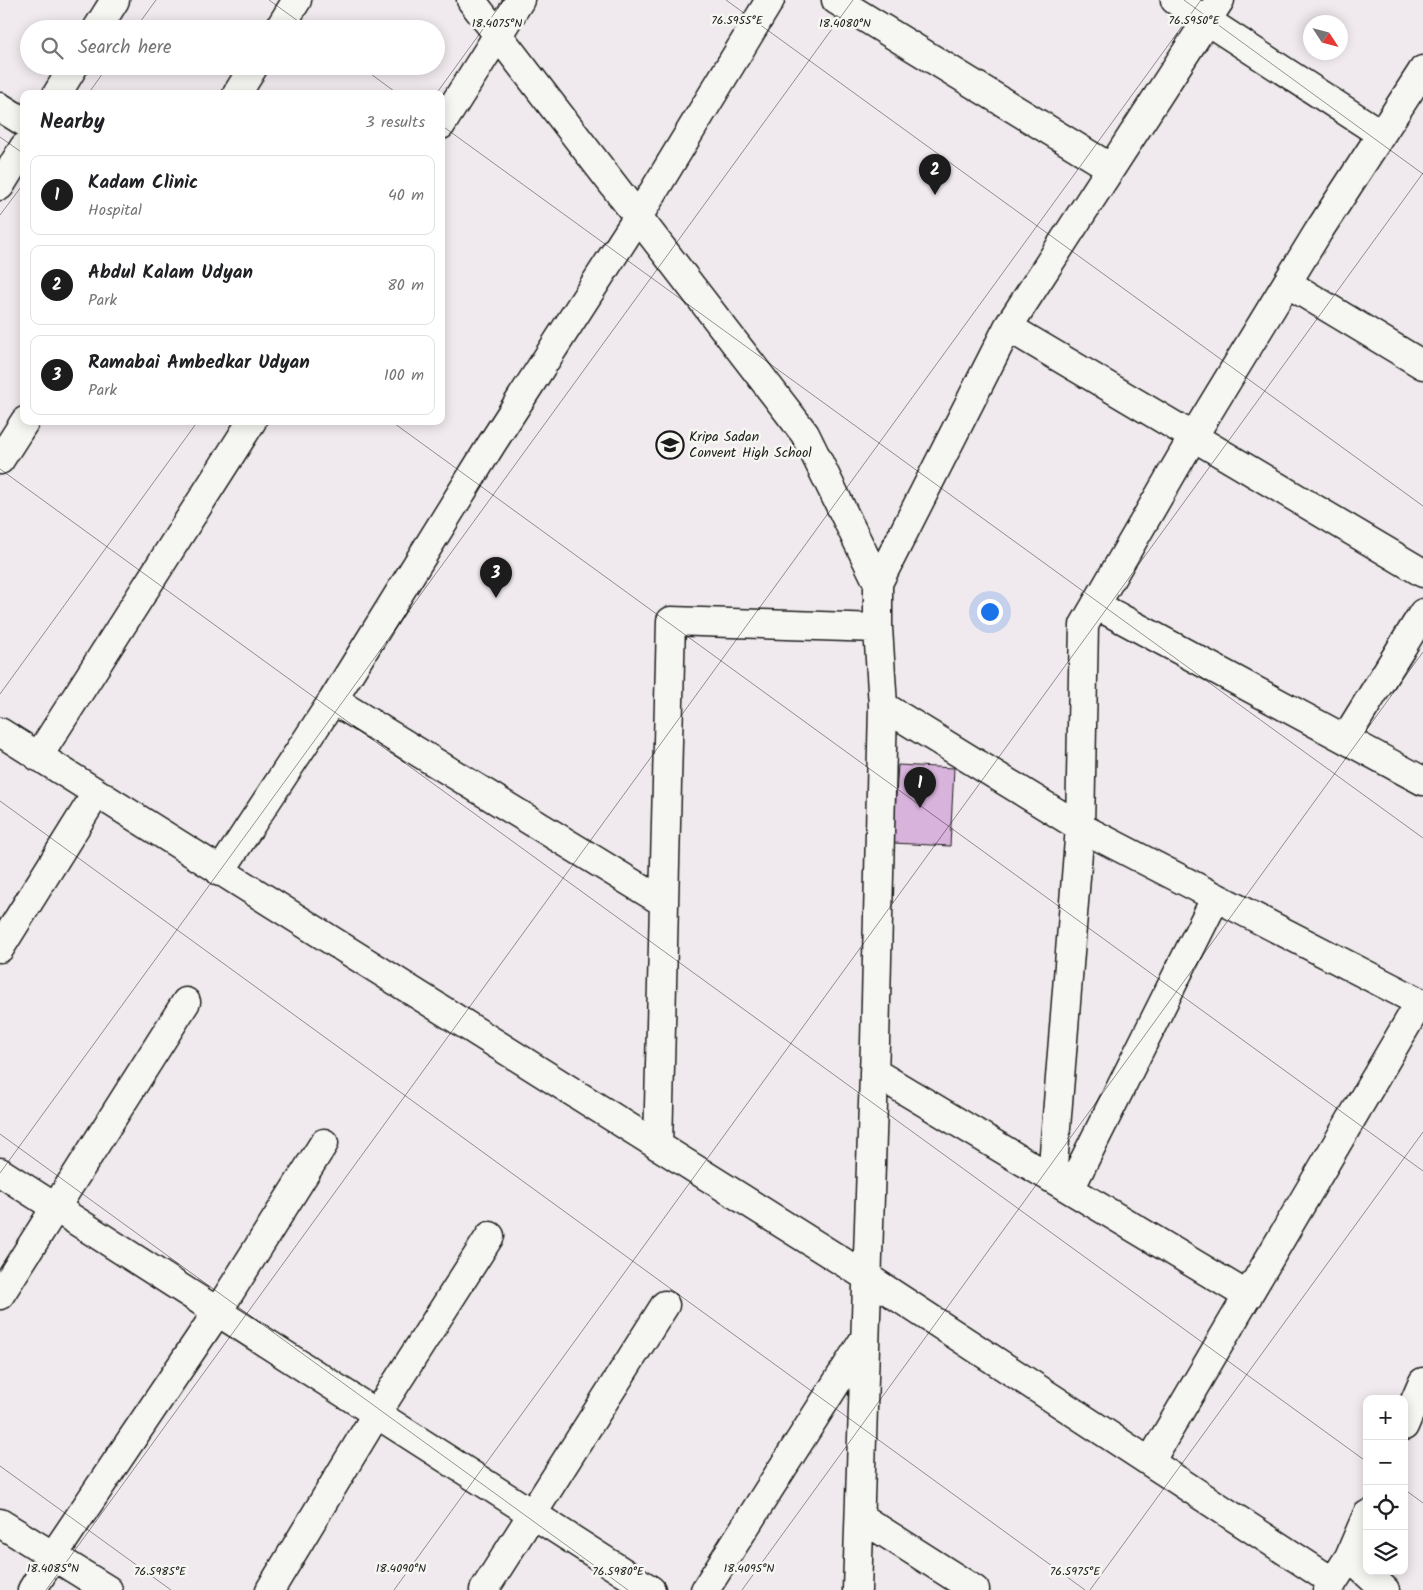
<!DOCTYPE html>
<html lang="en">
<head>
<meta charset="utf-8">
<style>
	body { margin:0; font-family:Kalam,sans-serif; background:#f6f6f6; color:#202124 }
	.controls { position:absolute; right:15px; bottom:15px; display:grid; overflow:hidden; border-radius:10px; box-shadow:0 2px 12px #0003 }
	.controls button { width:45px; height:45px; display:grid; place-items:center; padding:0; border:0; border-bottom:1px solid #e0e0e0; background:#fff; color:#202124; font:25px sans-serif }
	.compass { position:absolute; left:1303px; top:15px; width:45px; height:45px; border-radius:50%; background:#fff; box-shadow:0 2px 12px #0003; rotate:126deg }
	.you { position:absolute; left:989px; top:611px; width:18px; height:18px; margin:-12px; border:4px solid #fff; border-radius:50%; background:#1a73e8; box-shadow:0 0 0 8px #1a73e833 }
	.badge { display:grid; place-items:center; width:32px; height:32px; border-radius:50%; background:#1c1c1c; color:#fff; font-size:16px; font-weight:700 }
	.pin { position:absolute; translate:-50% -41px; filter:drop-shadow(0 1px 2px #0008) }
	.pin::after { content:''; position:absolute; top:26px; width:18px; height:15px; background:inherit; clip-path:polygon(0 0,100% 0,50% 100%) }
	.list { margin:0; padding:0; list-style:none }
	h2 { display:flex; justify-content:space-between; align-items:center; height:65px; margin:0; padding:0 20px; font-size:21px }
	h2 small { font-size:16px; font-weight:400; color:#757577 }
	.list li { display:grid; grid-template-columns:32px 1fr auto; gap:15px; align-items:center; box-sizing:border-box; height:80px; margin:0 10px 10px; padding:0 10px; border:1px solid #e0e0e0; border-radius:10px }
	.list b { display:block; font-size:19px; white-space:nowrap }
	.list p { margin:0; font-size:16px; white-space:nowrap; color:#757577 }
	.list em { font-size:16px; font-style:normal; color:#757577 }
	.icon { flex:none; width:28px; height:28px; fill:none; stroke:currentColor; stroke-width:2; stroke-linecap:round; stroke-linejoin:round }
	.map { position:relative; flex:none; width:1423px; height:1590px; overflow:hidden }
	.search { position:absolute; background:#fff; box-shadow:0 2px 12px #0003; left:20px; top:20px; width:425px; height:55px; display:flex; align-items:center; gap:12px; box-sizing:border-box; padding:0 18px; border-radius:28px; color:#757577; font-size:19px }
	.panel { position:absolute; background:#fff; box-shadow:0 2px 12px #0003; left:20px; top:90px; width:425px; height:335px; border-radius:10px }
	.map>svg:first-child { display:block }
</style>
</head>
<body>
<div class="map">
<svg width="1423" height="1590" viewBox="0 0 1423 1590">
	<rect width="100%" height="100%" fill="#f0e9ee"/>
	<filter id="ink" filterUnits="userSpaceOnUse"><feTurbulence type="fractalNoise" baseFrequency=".02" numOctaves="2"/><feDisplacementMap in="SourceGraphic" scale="10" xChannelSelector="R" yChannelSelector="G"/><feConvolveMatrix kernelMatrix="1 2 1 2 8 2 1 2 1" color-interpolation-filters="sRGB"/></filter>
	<g filter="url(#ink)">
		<path fill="#d8b3dc" stroke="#1c1c1c" d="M898,765L954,768L950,846L893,843Z"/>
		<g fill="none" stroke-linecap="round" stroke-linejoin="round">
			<g stroke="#1c1c1c" stroke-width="31">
				<path id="minor" d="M471,0L805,434L878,583V628L883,706L875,1043L857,1590
					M836,0L1111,168
					M1175,0L1381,134
					M97,29L115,0
					M279,29L297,0
					M57,94L74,66
					M237,94L254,66
					M0,107L24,122
					M441,125L520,0
					M0,186L24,147
					M1287,283L1423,365
					M1008,327L1423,573
					M0,460L25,421
					M878,583L1008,327L1220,0
					M1096,605L1423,781
					M333,700L663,902
					M883,706L1080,827L1423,1004
					M0,732L867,1277L1333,1582
					M1345,739L1423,613
					M38,757L252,421
					M220,872L333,700L491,445L638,217L770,0
					M0,948L96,794
					M874,1072L1248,1296
					M658,1146L671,621L878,628
					M0,1172L651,1590
					M1052,1178L1080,827L1084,625L1193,437L1318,232L1423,70
					M1070,1189L1216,897
					M0,1295L186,1002
					M1404,1426L1423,1382
					M1150,1462L1420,1002
					M860,1517L975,1590
					M0,1523L108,1590
					M1349,1557L1385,1590
					M32,1590L53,1556L218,1311L324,1143
					M270,1590L377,1413L490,1236
					M484,1590L665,1305
					M705,1590L865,1338
					M1328,1590L1349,1557L1367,1515"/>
			</g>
			<use href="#minor" stroke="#f6f6f2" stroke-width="28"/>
		</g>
	</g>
	<path fill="none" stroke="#1c1c1c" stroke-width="1" stroke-opacity="0.45" d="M269,0L309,29M726,0L1423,506M1184,0L1423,174M135,29L156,0M360,66L398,94M88,94L108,66M436,94L504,0M441,125L1423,838M0,137L24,154M0,215L24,183M391,421L1423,1171M0,469L1367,1462M0,694L198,421M0,801L1085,1590M0,1134L628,1590M0,1173L853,0M0,1466L171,1590M1404,1489L1423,1503M46,1590L1201,0M394,1590L1423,173M742,1590L1423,652M1090,1590L1423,1132"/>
	<defs>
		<g id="school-ring" transform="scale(1.4375)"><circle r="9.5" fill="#f6f6f2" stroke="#1c1c1c" stroke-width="1.5"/><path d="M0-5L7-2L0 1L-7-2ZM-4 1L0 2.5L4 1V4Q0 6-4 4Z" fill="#1c1c1c"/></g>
	</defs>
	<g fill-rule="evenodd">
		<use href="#school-ring" x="670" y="445"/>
	</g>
	<g text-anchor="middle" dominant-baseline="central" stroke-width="5" stroke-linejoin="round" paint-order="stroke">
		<g font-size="14" fill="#1c1c1c" stroke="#f6f6f2" text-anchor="start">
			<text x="689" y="437">Kripa Sadan<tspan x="689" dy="16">Convent High School</tspan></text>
		</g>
	</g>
	<g font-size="12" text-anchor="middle" fill="#1c1c1c" stroke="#f6f6f2" stroke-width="5" stroke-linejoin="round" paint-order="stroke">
		<text x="1194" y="24">76.5950°E</text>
		<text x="737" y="24">76.5955°E</text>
		<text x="497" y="27">18.4075°N</text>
		<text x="845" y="27">18.4080°N</text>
		<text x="53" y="1572">18.4085°N</text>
		<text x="401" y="1572">18.4090°N</text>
		<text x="749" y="1572">18.4095°N</text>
		<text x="160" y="1575">76.5985°E</text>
		<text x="618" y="1575">76.5980°E</text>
		<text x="1075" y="1575">76.5975°E</text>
	</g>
</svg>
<div class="controls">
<button>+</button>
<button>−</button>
<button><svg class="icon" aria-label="locate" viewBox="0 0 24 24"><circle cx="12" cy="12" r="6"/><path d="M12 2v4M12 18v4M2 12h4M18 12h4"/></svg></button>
<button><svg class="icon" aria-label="layers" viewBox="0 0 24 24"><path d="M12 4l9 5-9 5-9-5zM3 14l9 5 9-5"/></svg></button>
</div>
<svg class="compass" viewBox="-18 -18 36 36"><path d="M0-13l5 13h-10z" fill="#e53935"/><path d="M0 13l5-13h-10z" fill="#757577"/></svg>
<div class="you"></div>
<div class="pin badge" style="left:920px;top:808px">1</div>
<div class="pin badge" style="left:935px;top:195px">2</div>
<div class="pin badge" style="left:496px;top:598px">3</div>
<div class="search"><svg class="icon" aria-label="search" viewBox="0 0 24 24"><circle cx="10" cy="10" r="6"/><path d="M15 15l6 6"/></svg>Search here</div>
<section class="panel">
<h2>Nearby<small>3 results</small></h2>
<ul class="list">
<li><span class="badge">1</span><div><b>Kadam Clinic</b><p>Hospital</p></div><em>40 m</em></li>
<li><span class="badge">2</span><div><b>Abdul Kalam Udyan</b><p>Park</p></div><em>80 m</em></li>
<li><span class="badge">3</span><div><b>Ramabai Ambedkar Udyan</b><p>Park</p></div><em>100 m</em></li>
</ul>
</section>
</div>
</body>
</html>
